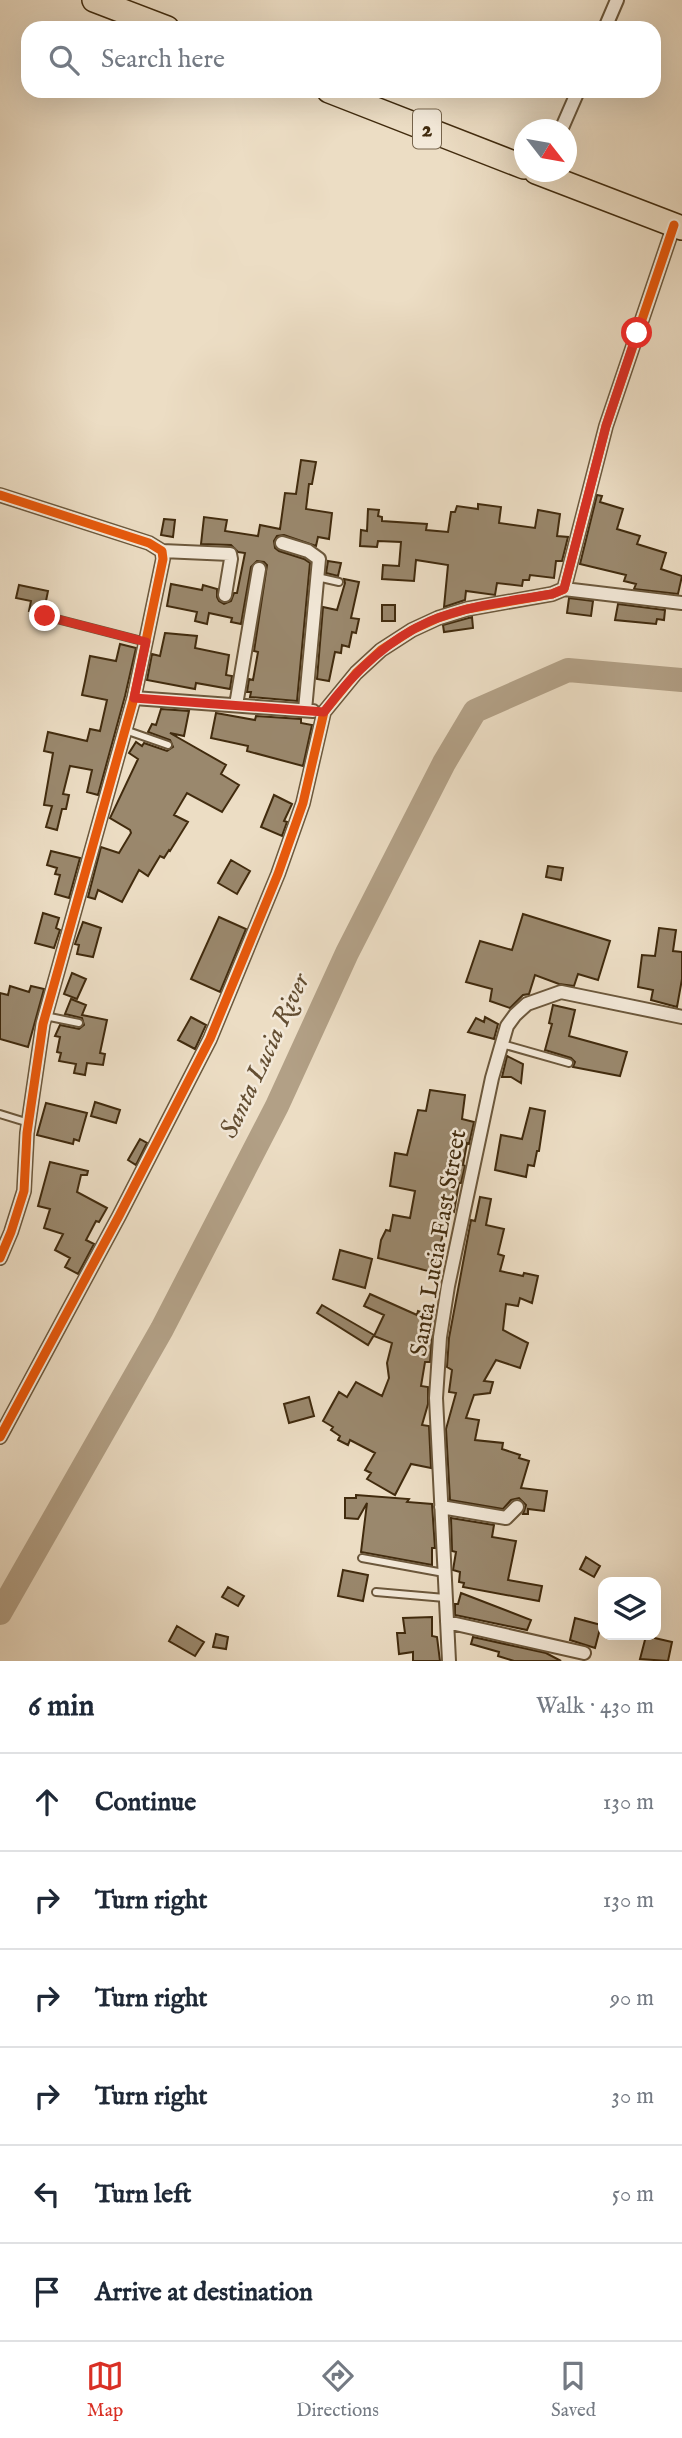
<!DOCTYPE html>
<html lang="en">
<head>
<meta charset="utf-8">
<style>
	body { margin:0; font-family:"IM FELL English",serif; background:#f6f6f7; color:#1f2937 }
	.controls { position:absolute; right:21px; bottom:21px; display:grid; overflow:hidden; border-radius:14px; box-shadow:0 7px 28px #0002 }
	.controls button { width:63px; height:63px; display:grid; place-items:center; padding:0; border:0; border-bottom:2px solid #e0e1e3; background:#fff; color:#1f2937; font:35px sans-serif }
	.compass { position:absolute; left:514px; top:119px; width:63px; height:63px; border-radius:50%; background:#fff; box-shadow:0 7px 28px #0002; rotate:121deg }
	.stop { position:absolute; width:21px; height:21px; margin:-16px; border:5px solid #d93025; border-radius:50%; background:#fff }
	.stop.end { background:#d93025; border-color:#fff; box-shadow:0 2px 7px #0008 }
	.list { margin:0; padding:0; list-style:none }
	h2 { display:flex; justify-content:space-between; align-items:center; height:91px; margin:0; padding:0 28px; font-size:30px }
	h2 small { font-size:23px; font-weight:400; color:#747a83 }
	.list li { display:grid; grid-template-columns:46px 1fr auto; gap:21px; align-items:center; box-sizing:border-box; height:98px; padding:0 28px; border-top:2px solid #e0e1e3 }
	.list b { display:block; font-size:26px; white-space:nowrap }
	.list em { font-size:23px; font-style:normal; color:#747a83 }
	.icon { flex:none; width:38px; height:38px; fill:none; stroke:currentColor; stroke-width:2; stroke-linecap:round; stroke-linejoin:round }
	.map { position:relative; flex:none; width:682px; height:1661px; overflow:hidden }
	.search { position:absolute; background:#fff; box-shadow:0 7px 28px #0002; left:21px; right:21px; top:21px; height:77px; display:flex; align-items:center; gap:18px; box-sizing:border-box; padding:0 24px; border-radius:21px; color:#747a83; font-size:26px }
	.sheet { height:679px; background:#fff }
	nav { display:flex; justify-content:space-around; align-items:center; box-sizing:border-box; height:98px; border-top:2px solid #e0e1e3; background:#fff; font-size:19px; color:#747a83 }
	nav a { display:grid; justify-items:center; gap:4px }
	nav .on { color:#d93025 }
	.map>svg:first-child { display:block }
</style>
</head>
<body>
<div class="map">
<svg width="682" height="1661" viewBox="0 0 682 1661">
	<rect width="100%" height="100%" fill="#ecddc4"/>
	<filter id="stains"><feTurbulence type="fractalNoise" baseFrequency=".00286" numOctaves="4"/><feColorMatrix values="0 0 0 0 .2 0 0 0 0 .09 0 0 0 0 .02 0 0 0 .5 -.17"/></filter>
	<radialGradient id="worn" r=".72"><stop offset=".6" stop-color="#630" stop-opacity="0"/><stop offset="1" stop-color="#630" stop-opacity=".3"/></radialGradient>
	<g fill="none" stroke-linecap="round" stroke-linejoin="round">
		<path stroke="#b2a086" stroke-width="24" d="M0,1613L162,1329L277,1106L347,953L444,763L475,711L568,670L682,680"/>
	</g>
	<path fill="#9a886d" stroke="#412b0e" stroke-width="2" d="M301,460L316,462L312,484H309L306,509L332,513L329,539L318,537L316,546L284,535L277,536L274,541L275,548L279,551L304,559L310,563L297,701L250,697L251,692H247L249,679L253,680L258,652L254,651L267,565L264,562L257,561L251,567L241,624L231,622L232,618L209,613L207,624L195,621L197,612L167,606L171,584L202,590L203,585L217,589V597L219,601L224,604L231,601L234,593H237L245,553L238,552L231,545L201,544L204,517L227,520L225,531L258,536L260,525L280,529L285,493L296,494Z
		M597,495L602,496L600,502L623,509L617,529L640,536L637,544L666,553L661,569L682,576L678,594L634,589L636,584L624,581L626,575L580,564Z
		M478,504L501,507L499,523L535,528L538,510L560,514L557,536L568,537L562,561H556L554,578L530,575L529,580H523L522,586L497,583L495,595L466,591L465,600L444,607L448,565L416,560L414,581L382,579L383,565L399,566L401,542L378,541L377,547L360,546L361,530L367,531L368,509L379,510L378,516L382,517V521L427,524L426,530L448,532L451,512H455L457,506L478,509Z
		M164,519L175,520L173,537L161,535Z
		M328,561L341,563L338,576L326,573Z
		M344,579L359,582L351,618L359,619L356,633L352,632L349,647L342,645L341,653L335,652L329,681L317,679L323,607L337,610L345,583Z
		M19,585L48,591L44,611L40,614L29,611L31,601L16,598Z
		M569,598L593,601L591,616L567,613Z
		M618,604L665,610L664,620L657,619L656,624L615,620Z
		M382,605H395V621H382Z
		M472,617L473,628L444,632L443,625Z
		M165,633L197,636L195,648L229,655L226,675L232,676L230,689L196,683L195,689L147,680L152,654L160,656Z
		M120,644L136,648L125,696L98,795L87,792L92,770L70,766L63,794L69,795L66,809H62L57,830L46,827L52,806L44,805L53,753L44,751L48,732L87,741L90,729L100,731L107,700L82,695L85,681L90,656L116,661Z
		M161,709L189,711L184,736L170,733L226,765L221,774L239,785L222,812L187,793L174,815L188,822L170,851L169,850L164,858L160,856L148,876L139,870L122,902L98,890L95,899L88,897L101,847L119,853L131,833L130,830L110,818L138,759L129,753L136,742L142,746L144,743L167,751L173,747L170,740L148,732L152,724L156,725Z
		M216,713L255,720L256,716L301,719V723L312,725L303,766L247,751L248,746L211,738Z
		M274,795L292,804L284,821L287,822L282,836L261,827Z
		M51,851L80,858L69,898L55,894L60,875L55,874L57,868L47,865Z
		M231,860L250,871L237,894L218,883Z
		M548,866L563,868L561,880L546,877Z
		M43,913L59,918L56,928L60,930L54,948L35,943Z
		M523,914L610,941L598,980L578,974L574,986L559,984L535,975L529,994L523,995L510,1008L490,1001L492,989L466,982L480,941L512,950Z
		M219,917L246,929L220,992L191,979Z
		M83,922L101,928L93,957L77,954L79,945L75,944Z
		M659,928L676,930L673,951L682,952V979L677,1007L651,1000L653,990L638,987L642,955L655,956Z
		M72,973L86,979L77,999L64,994Z
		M10,986L29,992L31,986L44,989L28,1047L0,1039V993L8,995Z
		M71,999L86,1005L82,1015L107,1020L100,1053L105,1054L103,1065L87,1063L85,1075L74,1073L76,1064L59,1061L61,1053L57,1052L60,1037L55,1036L60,1025L79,1029L84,1025L82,1018L65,1014Z
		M553,1005L575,1010L569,1036L627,1052L620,1076L573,1067L575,1062L571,1058L545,1050L552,1024L549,1023Z
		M191,1017L206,1025L195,1049L178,1040Z
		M485,1017L498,1024L494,1039L468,1032L476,1018L484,1022Z
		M507,1056L523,1064L521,1083L511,1077H502Z
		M430,1090L465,1095L462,1119L474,1122L469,1144L467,1143L463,1165L465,1166L461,1183H459L454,1212L450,1211L432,1272L378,1258L381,1240L386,1230L390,1231L393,1215L410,1218L415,1191L390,1186L395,1153L407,1155L418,1110L426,1111Z
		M95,1102L120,1110L116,1123L91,1116Z
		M46,1103L87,1113L79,1141L74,1139L73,1144L37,1135Z
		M530,1108L545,1111L539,1151H537L534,1166L528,1165L526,1177L495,1170L501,1135L522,1139Z
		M140,1139L147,1143L136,1165L128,1160Z
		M50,1162L88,1171L87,1175H81L77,1192L107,1208L99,1222L96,1221L86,1240L94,1244L78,1274L65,1267L70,1258L55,1250L63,1234L44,1228L50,1209L38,1206Z
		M480,1197L491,1199L486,1225L504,1229L498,1254L504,1256L500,1271L523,1276L524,1273L538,1276L532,1303L520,1298L518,1306L506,1304L503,1330L528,1343L520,1368L496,1360L484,1381L493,1382L490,1393L474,1395L466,1418L479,1420L475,1440L503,1443L502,1449L520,1455L519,1458L529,1461L521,1488L547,1491L544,1511L528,1509V1514H523L526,1505L519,1498L511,1500L503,1509L450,1500L446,1429L456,1393L449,1392L452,1370L447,1367L449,1338L471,1220L475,1221Z
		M340,1250L372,1259L365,1288L333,1279Z
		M370,1294L417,1315L418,1311L434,1316L430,1362H425L421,1386L428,1387V1404L422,1425L429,1426L431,1468L411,1464L395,1495L367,1479L371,1473L365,1470L375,1453L350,1440L348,1445L338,1440L340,1436L331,1430L333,1427L323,1421L339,1392L347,1397L356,1382L382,1396L389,1378L387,1363L392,1343L374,1336L384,1315L364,1306Z
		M322,1305L374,1335L368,1345L317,1313Z
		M309,1397L314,1416L289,1423L284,1404Z
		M356,1495L409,1499L407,1502L432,1504L435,1548H432V1565L361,1552L367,1503L358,1519L345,1518V1498H356Z
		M451,1518L494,1525L492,1537L516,1541L508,1580L542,1586L539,1601L463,1587L464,1583L459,1582L460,1572L453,1570L456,1552L452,1551Z
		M586,1557L600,1566L594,1577L580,1569Z
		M343,1570L368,1575L363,1601L338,1596Z
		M228,1587L244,1596L238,1606L222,1597Z
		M461,1593L531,1620L527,1630L455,1615V1604H458Z
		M432,1617V1636L437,1637L440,1661H413V1652L399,1654L397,1633H405L403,1618Z
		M575,1618L601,1625L595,1648L570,1640Z
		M177,1626L204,1642L195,1656L169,1641Z
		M216,1634L228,1637L226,1649L213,1647Z
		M646,1636L672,1642L668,1661L640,1659Z
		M473,1637L546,1653L561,1661H514L498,1656L499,1652L471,1644Z"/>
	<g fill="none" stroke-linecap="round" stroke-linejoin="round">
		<g stroke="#6c583c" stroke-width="10">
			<path id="lane" d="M317,577L339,582
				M45,616L146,642
				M125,730L168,745
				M45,1016L79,1023
				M502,1044L569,1063
				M0,1114L29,1123
				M362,1558L444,1573
				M376,1592L445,1598"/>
		</g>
		<g stroke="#6c583c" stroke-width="16">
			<path id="street" d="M605,28L617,0
				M561,130L578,91
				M0,495L149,543L162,551L163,559L134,698L43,1024L27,1133L24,1191L11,1232L0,1258
				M282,543L308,551L319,559L305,710
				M162,551L230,554L231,559L225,595
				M564,589L682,603
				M134,698L313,711
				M236,705L259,569
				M0,1437L119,1216L210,1039L278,874L303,803L324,712L356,673L381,650L412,630L438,618L467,609L552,594L564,589L606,426L674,225
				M441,1507L506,1518L517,1507
				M447,1622L584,1653
				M449,1661L436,1398L440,1337L448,1286L492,1078L507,1026L515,1015L527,1004L561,992L682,1017"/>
		</g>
		<g stroke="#412b0e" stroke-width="26">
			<path id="highway" d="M94,0L167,28
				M329,91L524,167
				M536,172L682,228"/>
		</g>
		<use href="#lane" stroke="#f3e9d9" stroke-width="6"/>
		<use href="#street" stroke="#f3e9d9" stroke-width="12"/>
		<use href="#highway" stroke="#ecddc4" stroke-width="23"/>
		<g stroke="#f3e9d9" stroke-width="13">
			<path id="cycleway" d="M0,495L149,543L162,551L163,559L134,698L43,1024L27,1133L24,1191L11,1232L0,1258
				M0,1437L119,1216L210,1039L278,874L303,803L324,712L356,673L381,650L412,630L438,618L467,609L552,594L564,589L606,426L674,225"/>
		</g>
		<use href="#cycleway" stroke="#e8590c" stroke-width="9"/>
	</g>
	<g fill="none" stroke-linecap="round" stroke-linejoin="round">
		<path stroke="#d93025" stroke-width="9" d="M45,616L146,642L134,698L324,712C352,674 387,640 430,621C468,605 512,601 552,594L564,589L606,426L637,333"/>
	</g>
	<g text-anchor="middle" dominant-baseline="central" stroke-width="5" stroke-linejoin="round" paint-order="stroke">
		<rect fill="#f3e9d9" stroke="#76644b" stroke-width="2" x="413" y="109.5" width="28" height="39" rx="5"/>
		<g font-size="23" font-weight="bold" fill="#412b0e">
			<text x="427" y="129">2</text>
		</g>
		<g font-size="24" fill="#412b0e" stroke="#f3e9d9">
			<text transform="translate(439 1243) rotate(-80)">Santa Lucia East Street</text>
		</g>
		<g font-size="26" font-style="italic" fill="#634e32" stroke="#f3e9d9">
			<text transform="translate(265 1056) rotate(-65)">Santa Lucia River</text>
		</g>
	</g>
	<rect width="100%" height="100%" filter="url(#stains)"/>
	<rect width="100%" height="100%" fill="url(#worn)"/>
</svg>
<div class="controls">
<button><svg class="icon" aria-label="layers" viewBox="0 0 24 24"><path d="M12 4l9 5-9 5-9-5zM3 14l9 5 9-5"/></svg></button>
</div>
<svg class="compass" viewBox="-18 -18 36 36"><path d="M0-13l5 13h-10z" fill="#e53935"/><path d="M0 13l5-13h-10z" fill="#747a83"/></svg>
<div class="stop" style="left:637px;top:333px"></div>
<div class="stop end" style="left:45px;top:616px"></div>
<div class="search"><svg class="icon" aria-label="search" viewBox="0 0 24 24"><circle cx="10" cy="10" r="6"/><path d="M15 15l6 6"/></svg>Search here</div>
</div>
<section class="sheet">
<h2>6 min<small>Walk · 430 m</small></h2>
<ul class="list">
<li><svg class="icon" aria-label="ahead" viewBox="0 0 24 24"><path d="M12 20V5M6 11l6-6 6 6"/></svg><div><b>Continue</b></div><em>130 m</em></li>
<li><svg class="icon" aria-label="right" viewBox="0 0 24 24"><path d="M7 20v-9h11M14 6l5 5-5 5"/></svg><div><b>Turn right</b></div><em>130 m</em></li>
<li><svg class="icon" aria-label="right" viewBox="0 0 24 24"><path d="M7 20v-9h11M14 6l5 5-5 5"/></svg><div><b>Turn right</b></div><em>90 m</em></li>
<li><svg class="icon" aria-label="right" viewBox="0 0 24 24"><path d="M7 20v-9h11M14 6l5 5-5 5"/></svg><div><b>Turn right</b></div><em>30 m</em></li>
<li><svg class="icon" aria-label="left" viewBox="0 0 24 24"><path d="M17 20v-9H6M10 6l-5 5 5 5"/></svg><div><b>Turn left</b></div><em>50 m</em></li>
<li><svg class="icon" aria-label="arrive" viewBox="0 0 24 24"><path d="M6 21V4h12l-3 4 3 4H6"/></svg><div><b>Arrive at destination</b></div></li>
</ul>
</section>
<nav>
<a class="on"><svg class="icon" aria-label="map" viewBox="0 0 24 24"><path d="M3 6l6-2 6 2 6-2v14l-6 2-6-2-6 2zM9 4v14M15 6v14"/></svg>Map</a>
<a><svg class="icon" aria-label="directions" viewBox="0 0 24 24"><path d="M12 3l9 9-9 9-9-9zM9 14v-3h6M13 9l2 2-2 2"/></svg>Directions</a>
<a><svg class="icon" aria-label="saved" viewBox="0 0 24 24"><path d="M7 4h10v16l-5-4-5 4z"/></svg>Saved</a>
</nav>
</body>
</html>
